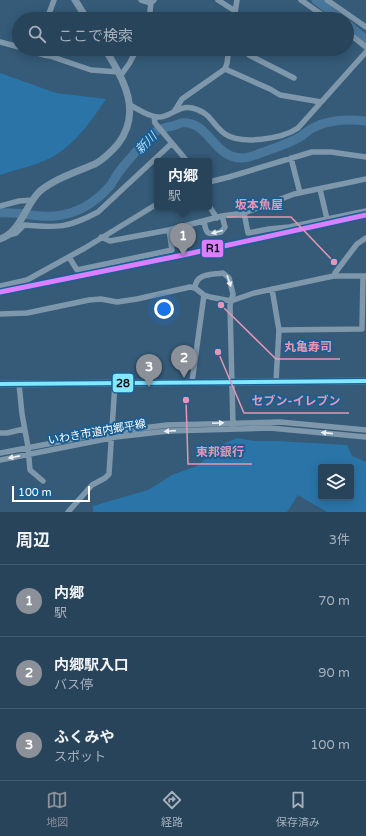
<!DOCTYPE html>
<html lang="ja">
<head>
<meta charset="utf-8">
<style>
	body { margin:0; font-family:"Varela Round","Noto Sans JP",sans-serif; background:#304b60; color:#f1f3f6 }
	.controls { position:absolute; right:12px; bottom:12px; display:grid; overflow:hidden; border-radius:4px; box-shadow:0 2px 10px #0003 }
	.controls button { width:36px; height:36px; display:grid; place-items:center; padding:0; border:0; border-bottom:1px solid #445c70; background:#28445a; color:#f1f3f6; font:20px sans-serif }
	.scale { position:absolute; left:12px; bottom:10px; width:78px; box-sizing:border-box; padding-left:4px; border:2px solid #fff; border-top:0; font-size:11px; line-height:14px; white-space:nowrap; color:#fff; -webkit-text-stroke:3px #1a5f93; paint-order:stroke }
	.you { position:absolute; left:164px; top:309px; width:14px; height:14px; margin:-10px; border:3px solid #fff; border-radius:50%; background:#1a73e8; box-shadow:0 0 0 6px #1a73e833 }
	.badge { display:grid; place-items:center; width:26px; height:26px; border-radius:50%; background:#8c9099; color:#fff; font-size:13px; font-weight:700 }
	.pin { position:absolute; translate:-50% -33px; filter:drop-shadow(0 1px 2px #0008) }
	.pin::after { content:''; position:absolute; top:21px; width:14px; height:12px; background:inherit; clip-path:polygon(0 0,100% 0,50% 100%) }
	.popup { position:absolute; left:154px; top:158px; width:58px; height:52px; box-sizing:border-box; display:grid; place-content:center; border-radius:4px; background:#28445a; filter:drop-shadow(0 1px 3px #0005); font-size:13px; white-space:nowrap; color:#a5b0bb }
	.popup b { font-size:15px; color:#f1f3f6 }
	.popup::after { content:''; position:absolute; left:50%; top:100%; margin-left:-8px; border:8px solid transparent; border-top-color:#28445a }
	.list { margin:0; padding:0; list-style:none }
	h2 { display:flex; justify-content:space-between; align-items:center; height:52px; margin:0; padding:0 16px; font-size:17px }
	h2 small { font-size:13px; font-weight:400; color:#a5b0bb }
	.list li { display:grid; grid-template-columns:26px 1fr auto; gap:12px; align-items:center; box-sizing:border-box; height:72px; padding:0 16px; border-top:1px solid #445c70 }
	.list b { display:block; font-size:15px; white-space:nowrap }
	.list p { margin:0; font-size:13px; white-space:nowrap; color:#a5b0bb }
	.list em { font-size:13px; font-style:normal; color:#a5b0bb }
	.icon { flex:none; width:22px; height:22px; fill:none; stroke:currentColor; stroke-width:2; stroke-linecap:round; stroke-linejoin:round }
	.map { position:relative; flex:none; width:366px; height:512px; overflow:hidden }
	.search { position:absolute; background:#28445a; box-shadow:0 2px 10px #0003; left:12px; right:12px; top:12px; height:44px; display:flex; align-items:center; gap:10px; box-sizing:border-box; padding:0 14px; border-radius:22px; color:#a5b0bb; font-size:15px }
	.sheet { height:268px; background:#28445a }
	nav { display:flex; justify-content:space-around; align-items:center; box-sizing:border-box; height:56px; border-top:1px solid #445c70; background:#28445a; font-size:11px; color:#a5b0bb }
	nav a { display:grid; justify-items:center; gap:2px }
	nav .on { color:#8c9099 }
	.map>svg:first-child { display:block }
</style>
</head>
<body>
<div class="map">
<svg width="366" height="512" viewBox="0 0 366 512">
	<rect width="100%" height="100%" fill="#355b78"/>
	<path fill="#2b74a8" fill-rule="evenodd" d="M0,73L56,93L106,99C90,123 72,149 44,161C30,167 14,170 0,175Z
		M237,438L254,441H277L347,445L352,456L366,462V512H327L298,495L287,512H93V506L148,490L172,475L197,466L223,444ZM321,467H351V497H321Z"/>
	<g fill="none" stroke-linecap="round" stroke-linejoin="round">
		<path stroke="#48779b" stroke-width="9" d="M316,0L340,19
			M347,24L366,40
			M0,213C18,211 36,218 55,216C77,214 95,203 110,186C114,180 117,174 122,168C131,157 141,146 150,136C157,129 163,128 172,126C175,126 178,124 181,123C209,120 213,158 242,158C249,158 256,155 263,152C275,148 288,144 300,137C305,134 309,129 315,127C330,119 349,119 366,121"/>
		<path stroke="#7e97ab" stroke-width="5.5" d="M141,0L151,3
			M218,0L235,11
			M301,0L328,19
			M327,0L366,27
			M47,19L54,0
			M149,19L151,3L154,0
			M234,19L237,0
			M347,32L366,47
			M0,42L19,47
			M249,49L251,50L249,55L294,78
			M32,51C39,53 43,56 50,56L91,70L119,72
			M225,69L270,89L280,95L321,102
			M121,75L129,64L137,49
			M130,105C138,109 148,117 158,117C170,118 177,105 192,108C212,113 211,124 225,134C241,145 282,139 298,128L366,52
			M175,110L182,99L225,69L227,63L229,49
			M154,117L155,123L187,161
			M291,158L300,193
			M209,182L229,177L312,152H331L366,157
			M320,189L327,219
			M0,206L19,201L33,200
			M209,206L217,218
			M244,213L248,233L269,229L289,227L366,211
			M204,221C206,235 208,235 221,232L225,227L222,216
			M9,235L16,233L24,225C58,228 68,228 98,212L172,143
			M101,237L110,241L169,230L222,216L244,213L294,194L366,179
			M69,257L77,270L172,250L169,230
			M334,276L335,273L357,244L366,238
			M0,286L27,280L85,248L157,204
			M195,288C196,273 211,275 223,273L229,278L233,294L230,305L233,426
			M272,289L279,330L276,381
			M0,314L27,313L89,300L101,299L117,302L137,299L190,287L195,288L204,295L210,297L231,301L254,293L324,278L334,276H366
			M279,330L362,329L363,276
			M192,382L204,295
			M19,384L22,414L28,447L30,470L43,481
			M0,433H7L24,429
			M0,453L111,432L167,425L280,422L366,430
			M0,460L116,437L168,431L270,428L366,437
			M68,512L92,485L105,478L109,474L115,383"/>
		<path stroke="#7c96a9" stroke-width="7" d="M75,0L87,19
			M0,239C21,232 25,205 40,191C54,179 78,171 95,164C104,159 111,152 118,144C143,111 123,79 105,49
			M0,384L366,381"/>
		<g stroke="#1a5f93" stroke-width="7">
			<path id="bus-1" d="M0,384L366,381"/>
		</g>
		<use href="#bus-1" stroke="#80e8ff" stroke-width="4"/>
		<g stroke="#1a5f93" stroke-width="8">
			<path id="rail-1" d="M0,292L183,255L366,215"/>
		</g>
		<use href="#rail-1" stroke="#d880ff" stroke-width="5"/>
	</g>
	<defs><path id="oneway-solid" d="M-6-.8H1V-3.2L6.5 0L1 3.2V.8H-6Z"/></defs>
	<g fill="#eceff2">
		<use href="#oneway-solid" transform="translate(217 232) rotate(166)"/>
		<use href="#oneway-solid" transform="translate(229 281) rotate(71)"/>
		<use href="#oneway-solid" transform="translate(218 423) rotate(-2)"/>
		<use href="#oneway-solid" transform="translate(170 431) rotate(176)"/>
		<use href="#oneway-solid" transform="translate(327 433) rotate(-174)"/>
		<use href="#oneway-solid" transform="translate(14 457) rotate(169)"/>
	</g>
	<g text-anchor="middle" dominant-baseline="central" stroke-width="4" stroke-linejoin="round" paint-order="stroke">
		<g font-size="11" fill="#fff" stroke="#1a5f93">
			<text transform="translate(97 432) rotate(-10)">いわき市道内郷平線</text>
		</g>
		<g font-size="12" font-style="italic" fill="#b7dcf6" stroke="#1a5f93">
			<text transform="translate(146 143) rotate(-46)">新川</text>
		</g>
	</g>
	<path fill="none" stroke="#e497b5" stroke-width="1.5" d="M334 262L291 217H227M221 305L276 359H340M218 352L244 413H349M186 400L188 464H252"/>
	<g fill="#e497b5" stroke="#1a5f93" stroke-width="1.5">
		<circle cx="334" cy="262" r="4"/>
		<circle cx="221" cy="305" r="4"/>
		<circle cx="218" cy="352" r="4"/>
		<circle cx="186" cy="400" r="4"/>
	</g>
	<g font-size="12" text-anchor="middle" font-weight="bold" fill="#e497b5" stroke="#1a5f93" stroke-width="4" stroke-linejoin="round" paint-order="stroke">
		<text x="259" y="209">坂本魚屋</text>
		<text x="308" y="351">丸亀寿司</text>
		<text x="296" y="405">セブン-イレブン</text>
		<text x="220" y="456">東邦銀行</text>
	</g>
	<g stroke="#1a5f93" stroke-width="1.5">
		<rect x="201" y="239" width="23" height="19" rx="4" fill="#d880ff"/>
		<rect x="112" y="373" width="22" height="20" rx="4" fill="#80e8ff"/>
	</g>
	<g font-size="11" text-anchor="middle" font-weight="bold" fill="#111">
		<text x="213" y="252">R1</text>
		<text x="123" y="387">28</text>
	</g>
</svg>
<div class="controls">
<button><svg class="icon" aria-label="layers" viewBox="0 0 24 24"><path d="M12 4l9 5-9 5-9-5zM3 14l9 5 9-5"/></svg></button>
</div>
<div class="scale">100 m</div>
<div class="you"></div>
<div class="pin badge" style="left:183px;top:256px">1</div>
<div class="popup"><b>内郷</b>駅</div>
<div class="pin badge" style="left:184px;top:378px">2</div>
<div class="pin badge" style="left:149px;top:387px">3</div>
<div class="search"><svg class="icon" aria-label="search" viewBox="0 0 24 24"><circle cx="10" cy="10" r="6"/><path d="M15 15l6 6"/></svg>ここで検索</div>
</div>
<section class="sheet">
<h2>周辺<small>3件</small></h2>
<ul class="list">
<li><span class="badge">1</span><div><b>内郷</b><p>駅</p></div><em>70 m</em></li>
<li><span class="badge">2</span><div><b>内郷駅入口</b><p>バス停</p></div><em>90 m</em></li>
<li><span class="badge">3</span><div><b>ふくみや</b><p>スポット</p></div><em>100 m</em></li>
</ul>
</section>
<nav>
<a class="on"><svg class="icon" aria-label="map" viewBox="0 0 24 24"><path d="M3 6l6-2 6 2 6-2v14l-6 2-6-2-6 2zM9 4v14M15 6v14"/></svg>地図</a>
<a><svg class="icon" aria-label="directions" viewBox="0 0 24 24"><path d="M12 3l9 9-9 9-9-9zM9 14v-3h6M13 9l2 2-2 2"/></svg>経路</a>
<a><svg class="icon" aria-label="saved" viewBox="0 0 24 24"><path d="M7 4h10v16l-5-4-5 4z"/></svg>保存済み</a>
</nav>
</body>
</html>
